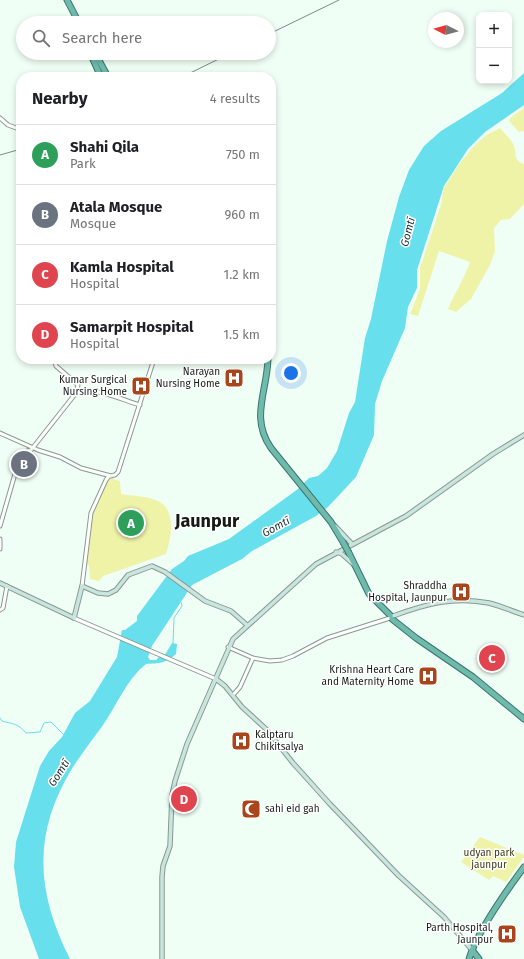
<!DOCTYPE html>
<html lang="en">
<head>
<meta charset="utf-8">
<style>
	body { margin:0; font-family:"Fira Sans",sans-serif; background:#f6f6f6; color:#202124 }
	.controls { position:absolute; right:12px; top:12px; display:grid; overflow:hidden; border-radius:8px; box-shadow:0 2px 6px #0003 }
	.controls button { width:36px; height:36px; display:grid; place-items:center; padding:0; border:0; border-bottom:1px solid #e0e0e0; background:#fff; color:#202124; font:20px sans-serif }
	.compass { position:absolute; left:428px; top:12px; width:36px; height:36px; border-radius:50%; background:#fff; box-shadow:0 2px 6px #0003; rotate:276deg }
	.you { position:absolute; left:291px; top:373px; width:14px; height:14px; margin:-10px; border:3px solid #fff; border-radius:50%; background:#1a73e8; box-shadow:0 0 0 6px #1a73e833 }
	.badge { display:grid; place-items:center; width:26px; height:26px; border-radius:50%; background:#ea580c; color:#fff; font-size:13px; font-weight:700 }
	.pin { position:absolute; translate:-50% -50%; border:2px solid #fff; box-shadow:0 1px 4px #0006 }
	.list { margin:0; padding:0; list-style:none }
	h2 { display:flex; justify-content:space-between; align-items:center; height:52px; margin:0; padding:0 16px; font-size:17px }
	h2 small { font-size:13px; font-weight:400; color:#757577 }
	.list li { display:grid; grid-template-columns:26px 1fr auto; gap:12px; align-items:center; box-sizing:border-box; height:60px; padding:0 16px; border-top:1px solid #e0e0e0 }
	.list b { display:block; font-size:15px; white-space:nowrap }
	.list p { margin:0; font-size:13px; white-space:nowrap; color:#757577 }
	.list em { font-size:13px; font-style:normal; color:#757577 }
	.icon { flex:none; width:22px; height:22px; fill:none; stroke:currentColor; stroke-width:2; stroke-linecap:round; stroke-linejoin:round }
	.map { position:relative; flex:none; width:524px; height:959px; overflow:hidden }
	.search { position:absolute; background:#fff; box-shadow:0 2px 6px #0003; left:16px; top:16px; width:260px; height:44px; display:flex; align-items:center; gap:10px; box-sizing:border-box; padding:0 14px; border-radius:22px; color:#757577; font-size:15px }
	.panel { position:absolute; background:#fff; box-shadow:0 2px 6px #0003; left:16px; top:72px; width:260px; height:292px; border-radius:16px }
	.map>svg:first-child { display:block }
</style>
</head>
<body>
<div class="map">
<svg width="524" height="959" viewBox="0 0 524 959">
	<rect width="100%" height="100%" fill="#f0fff5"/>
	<path fill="#eff3a7" d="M524,108V131L519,132L509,121L510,118Z
		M500,128C504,133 512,140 514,146C517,155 513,160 524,164V204L510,219L501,220L494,228L495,251L490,265L471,299L456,312L448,309C455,293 464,279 470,262L439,251L418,316L410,314L420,289V268L441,205L444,188L459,164L475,145L488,134Z
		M110,478L120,481L121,494C133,496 147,496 158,501C177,510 171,539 166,554L103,576L99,581L90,579L89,566L85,563C89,539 92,496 110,478Z
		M480,837L524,855V857L506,882L493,876L489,880L461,862Z"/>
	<path fill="#67dfec" d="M524,73V105L485,132L468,149L444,186L417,270V288L408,307L405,328L382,381L375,404L374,435L356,477L328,507L316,516L252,551L242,559L192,585L152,646L148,657L150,660H156L159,657L163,658L172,643L177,644L176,654C164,664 160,663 146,664C127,679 117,705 103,725C93,739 82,753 73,767C32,833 36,892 70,959H39L20,907L14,867L16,842L40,766L49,751L62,737L75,713L90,701L117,657L122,630H125L137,621V616L172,569L184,561L188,556L229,539L298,489L309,478L318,476L327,468L337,451L349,413L355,402L365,338L371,319L387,241L399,197L409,170L424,146L441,131L502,93Z"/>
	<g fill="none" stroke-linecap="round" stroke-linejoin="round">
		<path stroke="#67dfec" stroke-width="1" d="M173,643L174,618L182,606L181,602
			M0,718L2,721C12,724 18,723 26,733L40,732L44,723L51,722L63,734"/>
		<g stroke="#899a8f" stroke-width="5">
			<path id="tertiary" d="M0,118L8,125L19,129L21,138
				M59,359L55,363L56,366L78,385L76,393
				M0,433L38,450L60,457L81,468L111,476
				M0,526L21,453L31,450L76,393C95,386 122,400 140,405
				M0,539V549
				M82,586L91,513L106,480L109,476L115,475L118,472L154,359
				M0,610L3,608L7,586
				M74,618L216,679
				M228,647L253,658
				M233,695L240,687L253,658L270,661L282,660L293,656L327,638L390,618"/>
		</g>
		<g stroke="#899a8f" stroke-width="5.5">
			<path id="secondary" d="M335,526L352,544
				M336,552L342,554L353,564
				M0,583L74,618L82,586L98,593L108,594L116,590L128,575L152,566L165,572L205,601L231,611L247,625
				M393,616C426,604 454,596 489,603C501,606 512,611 524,615
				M216,679L225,686L242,707L266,729L293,763L329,803L398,875L444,917L472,950
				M162,959V877L163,866L170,846L172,795L175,781L187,744L233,639L316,564L406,516L493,454L524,435"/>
		</g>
		<g stroke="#38776b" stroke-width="7">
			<path id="trunk" d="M67,0L79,23
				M90,53L101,77
				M95,53L108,77
				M268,359C267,392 250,418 271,448L331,522L343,542
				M349,553L369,594L390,615
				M392,619L416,638L473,677L524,719
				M472,950L479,959
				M469,959C477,932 507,890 524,867"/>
		</g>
		<use href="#tertiary" stroke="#fff" stroke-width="3"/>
		<use href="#secondary" stroke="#c9e5e0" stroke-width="3.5"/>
		<use href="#trunk" stroke="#6fbaac" stroke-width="5"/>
		<path stroke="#7f8a83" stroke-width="1" d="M269,34L339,0
			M182,77L231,53
			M0,155L21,149"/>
		<g stroke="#38776b" stroke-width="7" stroke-linecap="butt">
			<path id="trunk-bridge" d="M343,542L349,553"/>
		</g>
		<use href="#trunk-bridge" stroke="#6fbaac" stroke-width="5"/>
	</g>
	<defs>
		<g id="hospital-square" transform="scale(1)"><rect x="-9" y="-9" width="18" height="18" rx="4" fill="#aa441a" stroke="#fff"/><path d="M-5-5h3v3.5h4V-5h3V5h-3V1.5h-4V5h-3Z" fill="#fff"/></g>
		<g id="mosque-square" transform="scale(1)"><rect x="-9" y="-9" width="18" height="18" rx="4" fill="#aa441a" stroke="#fff"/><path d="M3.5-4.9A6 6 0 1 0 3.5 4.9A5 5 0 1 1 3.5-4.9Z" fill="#fff"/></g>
	</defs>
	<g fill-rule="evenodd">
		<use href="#hospital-square" x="234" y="378"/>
		<use href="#hospital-square" x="141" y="386"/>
		<use href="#hospital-square" x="461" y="592"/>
		<use href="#hospital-square" x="428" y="676"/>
		<use href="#hospital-square" x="241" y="741"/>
		<use href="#mosque-square" x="251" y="809"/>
		<use href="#hospital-square" x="507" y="934"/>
	</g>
	<g text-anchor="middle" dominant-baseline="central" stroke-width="3" stroke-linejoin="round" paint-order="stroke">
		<g font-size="10" fill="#141b17" stroke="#fff" text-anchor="end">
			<text x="220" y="372">Narayan<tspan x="220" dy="12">Nursing Home</tspan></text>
			<text x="127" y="380">Kumar Surgical<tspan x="127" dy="12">Nursing Home</tspan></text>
			<text x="447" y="586">Shraddha<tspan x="447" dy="12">Hospital, Jaunpur</tspan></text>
			<text x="414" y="670">Krishna Heart Care<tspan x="414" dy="12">and Maternity Home</tspan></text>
			<text x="255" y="735" text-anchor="start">Kalptaru<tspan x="255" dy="12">Chikitsalya</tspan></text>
			<text x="265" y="809" text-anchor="start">sahi eid gah</text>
			<text x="493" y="928">Parth Hospital,<tspan x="493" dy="12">Jaunpur</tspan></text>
		</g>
		<g font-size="10" fill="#363713" stroke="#fff">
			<text x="489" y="853">udyan park<tspan x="489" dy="12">jaunpur</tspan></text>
		</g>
		<g font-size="11" font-style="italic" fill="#1c3134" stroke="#fff">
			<text transform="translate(408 232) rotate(-76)">Gomtī</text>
			<text transform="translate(276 527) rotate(-29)">Gomtī</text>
			<text transform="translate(59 773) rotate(-57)">Gomtī</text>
		</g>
		<g font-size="18" font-weight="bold" fill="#141b17" stroke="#fff">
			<text x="207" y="521">Jaunpur</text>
		</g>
	</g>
</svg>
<div class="controls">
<button>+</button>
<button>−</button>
</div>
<svg class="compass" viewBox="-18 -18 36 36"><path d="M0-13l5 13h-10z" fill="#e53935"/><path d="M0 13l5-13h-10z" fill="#757577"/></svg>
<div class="you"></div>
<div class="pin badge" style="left:131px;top:523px;background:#2e9e5b">A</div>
<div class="pin badge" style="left:24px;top:464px;background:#6b7280">B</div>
<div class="pin badge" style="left:492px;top:658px;background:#e0444e">C</div>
<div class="pin badge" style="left:184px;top:799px;background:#e0444e">D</div>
<div class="search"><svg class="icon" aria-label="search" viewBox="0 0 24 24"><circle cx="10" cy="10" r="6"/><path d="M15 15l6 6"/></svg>Search here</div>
<section class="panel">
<h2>Nearby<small>4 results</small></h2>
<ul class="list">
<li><span class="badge" style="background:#2e9e5b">A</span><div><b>Shahi Qila</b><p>Park</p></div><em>750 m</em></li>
<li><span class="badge" style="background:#6b7280">B</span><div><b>Atala Mosque</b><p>Mosque</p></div><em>960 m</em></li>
<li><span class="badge" style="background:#e0444e">C</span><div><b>Kamla Hospital</b><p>Hospital</p></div><em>1.2 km</em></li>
<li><span class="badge" style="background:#e0444e">D</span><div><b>Samarpit Hospital</b><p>Hospital</p></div><em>1.5 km</em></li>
</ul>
</section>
</div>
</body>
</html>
